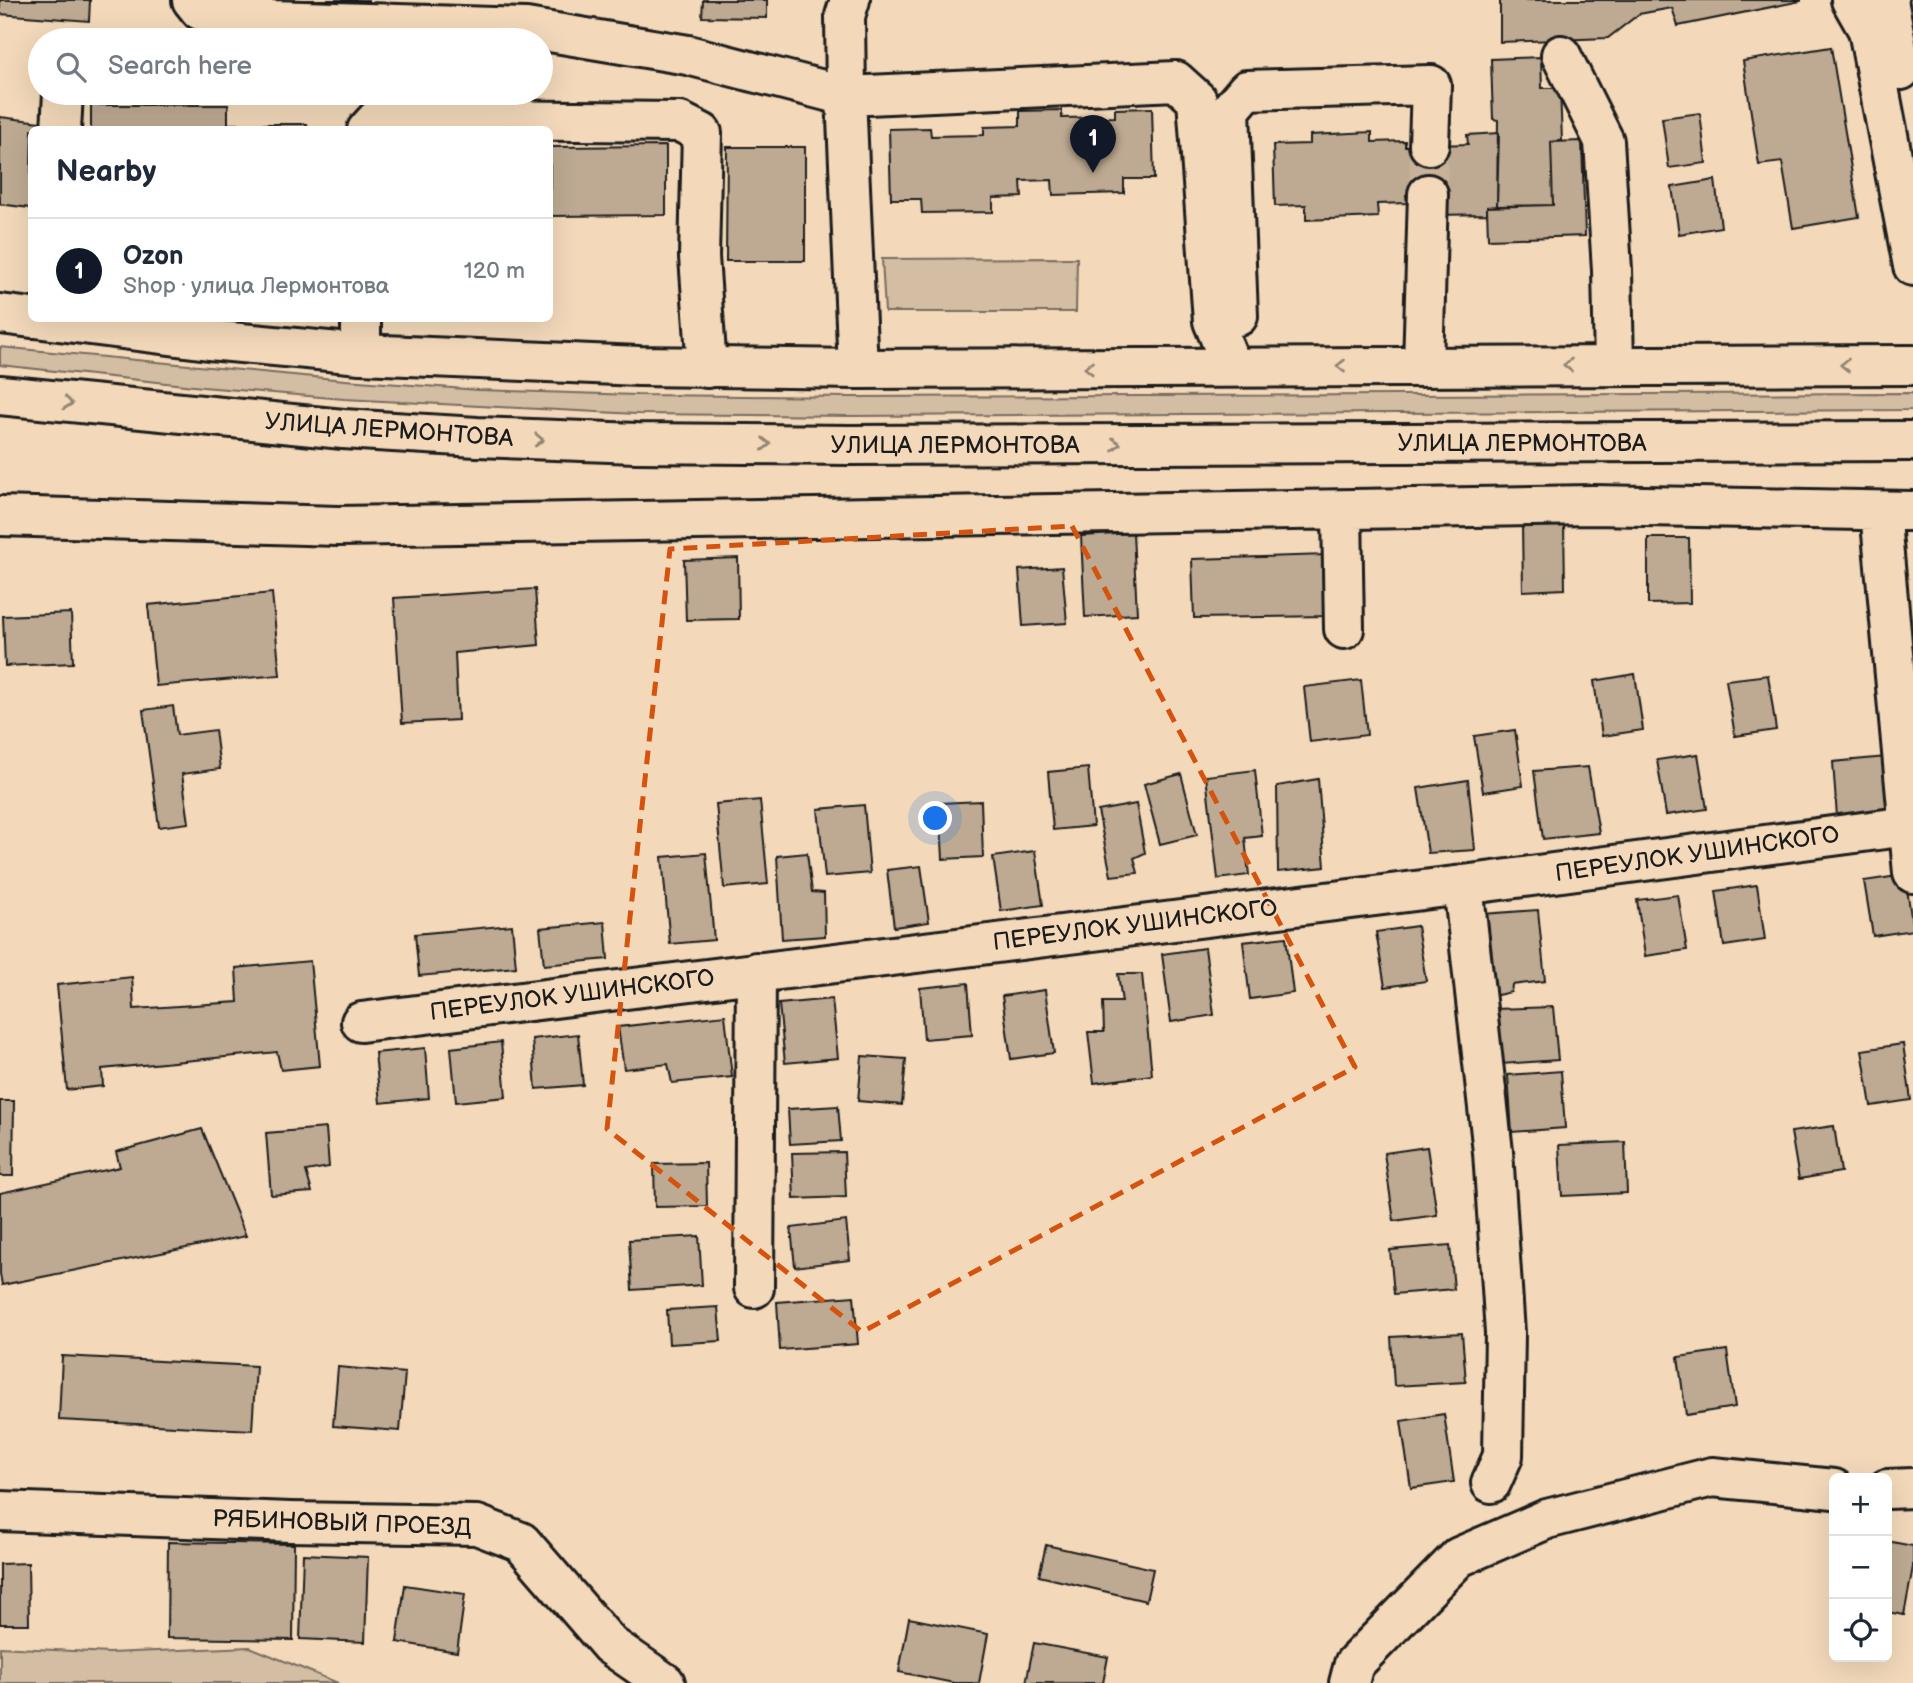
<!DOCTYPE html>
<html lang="en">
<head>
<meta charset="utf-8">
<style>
	body { margin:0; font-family:"Balsamiq Sans",sans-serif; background:#f6f6f7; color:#1f2937 }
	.controls { position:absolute; right:21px; bottom:21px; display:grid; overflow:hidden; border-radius:10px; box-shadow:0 7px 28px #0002 }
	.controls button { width:63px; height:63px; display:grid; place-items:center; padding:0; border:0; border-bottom:2px solid #e0e1e3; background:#fff; color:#1f2937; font:35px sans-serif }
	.you { position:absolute; left:936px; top:819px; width:24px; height:24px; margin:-18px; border:5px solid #fff; border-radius:50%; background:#1a73e8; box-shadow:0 0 0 10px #1a73e833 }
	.badge { display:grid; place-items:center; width:46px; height:46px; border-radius:50%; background:#111827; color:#fff; font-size:23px; font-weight:700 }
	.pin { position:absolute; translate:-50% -58px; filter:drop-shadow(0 2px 4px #0008) }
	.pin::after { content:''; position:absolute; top:37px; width:24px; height:21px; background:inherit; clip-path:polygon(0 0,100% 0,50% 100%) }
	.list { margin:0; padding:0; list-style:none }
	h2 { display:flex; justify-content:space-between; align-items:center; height:91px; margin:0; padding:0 28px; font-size:30px }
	h2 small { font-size:23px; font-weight:400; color:#747a83 }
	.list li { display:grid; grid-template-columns:46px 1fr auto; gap:21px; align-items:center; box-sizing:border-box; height:105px; padding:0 28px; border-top:2px solid #e0e1e3 }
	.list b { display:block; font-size:26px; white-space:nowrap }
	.list p { margin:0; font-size:23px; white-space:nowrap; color:#747a83 }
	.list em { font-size:23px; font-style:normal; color:#747a83 }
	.icon { flex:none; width:38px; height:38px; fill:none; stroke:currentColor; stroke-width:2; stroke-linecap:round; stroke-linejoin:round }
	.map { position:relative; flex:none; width:1913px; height:1683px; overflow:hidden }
	.search { position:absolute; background:#fff; box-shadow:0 7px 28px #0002; left:28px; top:28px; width:525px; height:77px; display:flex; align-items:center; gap:18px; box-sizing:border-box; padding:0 24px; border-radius:38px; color:#747a83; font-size:26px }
	.panel { position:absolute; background:#fff; box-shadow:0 7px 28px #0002; left:28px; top:126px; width:525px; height:196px; border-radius:10px }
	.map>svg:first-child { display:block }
</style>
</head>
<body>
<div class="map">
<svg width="1913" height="1683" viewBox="0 0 1913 1683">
	<rect width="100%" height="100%" fill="#f3d9ba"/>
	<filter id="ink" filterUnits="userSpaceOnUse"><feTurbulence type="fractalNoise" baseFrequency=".0143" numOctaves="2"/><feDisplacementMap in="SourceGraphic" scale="14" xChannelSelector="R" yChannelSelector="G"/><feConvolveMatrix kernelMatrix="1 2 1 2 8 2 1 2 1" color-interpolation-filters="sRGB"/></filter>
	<g filter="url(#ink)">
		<path fill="#d3bda3" stroke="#786c60" stroke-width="2" d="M1077,258L1076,312H885L882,259Z
			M0,347L345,380L479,390L637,395L849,397L1913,393V410L849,416L637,414L344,399L203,387L0,365Z
			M0,1647L109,1653L250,1647L338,1683H0Z"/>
		<path fill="#beaa92" stroke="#1c1c1c" stroke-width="2" d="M0,0H90L89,21L0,14Z
			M304,0H368V4Z
			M703,0H767V18L702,17Z
			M1500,0H1801V1L1678,26L1672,8L1639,14L1608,38L1500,42Z
			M1831,47L1859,217L1793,228L1782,162L1759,165L1743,61Z
			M1541,57L1542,88H1560L1562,141L1551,142L1553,205L1497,206L1498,120L1493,119L1491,59Z
			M91,105H228V124H307V130H91Z
			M1152,108L1154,179H1124V193L1053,195L1052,180L1021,181L1022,197L993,198V212L922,213L921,199H891L889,129L930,128L931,136L984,135V127L1020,126V111L1062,110V118L1115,117V109Z
			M1700,113L1706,163L1669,168L1662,118Z
			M0,117L41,122L40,130H32L30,208L0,204Z
			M1372,132V142L1405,141V146L1468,144L1467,135L1499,133L1497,206L1487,207V214L1438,215L1437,194L1406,195L1407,203L1377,204L1378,217L1306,220V205L1275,206L1273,145L1310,144V135Z
			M1582,141L1585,236L1488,239L1487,207L1553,205L1551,142Z
			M666,146V215L550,216V147Z
			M727,147H805V261H726Z
			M1715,180L1721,227L1679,234L1672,187Z
			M1564,522L1565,589L1523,591L1522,523Z
			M1133,533L1137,614L1085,617L1081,536Z
			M1648,538H1689L1690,603L1648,604Z
			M1327,555L1329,616L1194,618L1192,559Z
			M738,558L739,619L686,620L684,560Z
			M1062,567L1067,623L1023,626L1019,570Z
			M535,589L539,645L455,653L458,720L402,723L394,598Z
			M272,593L280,675L156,686L148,605Z
			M71,613L73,663L5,666L3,616Z
			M1635,674L1643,730L1602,736L1594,681Z
			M1768,675L1776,730L1735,736L1726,680Z
			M1361,680L1367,735L1310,742L1304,687Z
			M173,706L177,735L215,730L220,769L182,774L189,823L159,827L143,710Z
			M1515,730L1523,786L1483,792L1474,736Z
			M1698,754L1707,809L1666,815L1657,760Z
			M1897,756L1901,811L1837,817L1833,762Z
			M1588,767L1599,833L1543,839L1534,771Z
			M1088,768L1093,826L1053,830L1048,772Z
			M1255,770L1262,836L1245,838L1249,875L1218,879L1206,776Z
			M1181,774L1197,835L1160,844L1144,784Z
			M1318,779L1325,867L1278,872L1277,786Z
			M1468,780L1475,850L1428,853L1418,788Z
			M760,800L768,884L724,888L716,804Z
			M981,801L983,857L943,859L940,803Z
			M1136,804L1145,853L1134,858L1138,873L1111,876L1098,811Z
			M864,805L870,873L825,877L818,809Z
			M1035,851L1043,905L1001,911L993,857Z
			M706,853L714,940L670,944L662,857Z
			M807,853L812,892L824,893L825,936L782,939L777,856Z
			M921,866L929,922L894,927L887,870Z
			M1905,875L1913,930L1873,936L1864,881Z
			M1757,885L1765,940L1724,946L1716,891Z
			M1678,895L1687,950L1645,956L1637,900Z
			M1538,910L1545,981L1512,985L1511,992L1493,996L1483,914Z
			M605,922L608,959L544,965L540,928Z
			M512,925L516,967L419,976L415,934Z
			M1417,926L1426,981L1385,987L1376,932Z
			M1286,937L1293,993L1250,999L1243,942Z
			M1205,948L1214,1015L1171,1022L1162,954Z
			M310,961L320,1066L281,1070L277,1052L102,1069L103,1086L67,1090L57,985L132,977L134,1009L238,1002L236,968Z
			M1118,974H1142L1152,1075L1094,1083L1088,1032H1104L1103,1002H1122Z
			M968,983L972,1035L924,1039L920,988Z
			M1045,990L1054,1053L1011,1059L1002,996Z
			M832,999L838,1058L785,1063L779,1004Z
			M1553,1007L1558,1060L1501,1064L1494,1009Z
			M725,1015L732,1077L672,1083L668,1064L624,1069L618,1027Z
			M578,1034L583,1085L536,1089L532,1039Z
			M501,1042L506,1097L456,1102L451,1048Z
			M1903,1044L1911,1100L1871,1106L1862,1050Z
			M425,1048L429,1098L380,1103L375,1053Z
			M862,1056L906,1059L902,1105L858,1101Z
			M1561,1071L1565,1128L1512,1132L1508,1075Z
			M0,1101H14L13,1176H0Z
			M838,1106L841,1141L790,1144L788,1109Z
			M1834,1126L1841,1172L1799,1179L1791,1132Z
			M326,1128L329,1167L306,1171L312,1192L271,1195L266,1133Z
			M202,1129L246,1236L2,1285L0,1274V1193L120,1167L116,1152Z
			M1625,1142L1627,1193L1562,1196L1559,1145Z
			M1427,1147L1437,1215L1394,1221L1384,1153Z
			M844,1152L846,1197L794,1199L792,1153Z
			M706,1163L707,1206L655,1207L654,1164Z
			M846,1221L850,1260L795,1267L791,1228Z
			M699,1236L702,1285L632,1290L629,1240Z
			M1450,1245L1454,1289L1394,1294L1390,1250Z
			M854,1296L858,1344L780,1350L777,1302Z
			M718,1307L721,1341L669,1344L667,1310Z
			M1462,1333L1466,1382L1394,1386L1391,1337Z
			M1727,1350L1735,1407L1686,1415L1678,1357Z
			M62,1356L256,1366L252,1430L59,1420Z
			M338,1367L405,1373L400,1431L333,1426Z
			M1444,1414L1454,1482L1411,1488L1401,1421Z
			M1887,1541L1913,1546V1567L1904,1615L1887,1612Z
			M168,1542L294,1544L293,1640L167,1638Z
			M1046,1545L1153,1569L1146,1601L1039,1576Z
			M303,1554L368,1557L365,1642L300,1639Z
			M28,1563L29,1624H0V1564Z
			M405,1585L465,1594L457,1652L397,1642Z
			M909,1618L988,1634L979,1683H954L899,1672Z
			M1034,1643L1108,1657L1103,1683H1026Z"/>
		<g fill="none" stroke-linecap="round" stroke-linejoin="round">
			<path stroke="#c8b39a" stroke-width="38" stroke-dasharray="38 19" stroke-linecap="butt" d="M1428,194L1429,145"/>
			<g stroke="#1c1c1c" stroke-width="44">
				<path id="minor" d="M192,0L200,10L272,20L526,28L688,55L846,96L1176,81L1197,100L1213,321L1232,367
					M850,0L845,16L846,96L858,369
					M1851,0L1868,30L1913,266
					M1888,0L1901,70
					M1561,55L1604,141L1612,270L1614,365
					M61,130L63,93
					M367,130L377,119L680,122L702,133L699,257L707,368
					M1238,316L1230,110L1247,90L1431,85L1429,145
					M361,318V354
					M1423,366L1428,194
					M1342,511L1344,629
					M1880,511L1913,873
					M0,516L338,526L1593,505L1913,511
					M1463,885L1493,1152L1505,1333L1503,1456L1491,1483
					M361,1022L1463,885L1908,826
					M754,1288L756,972
					M1887,1489L1913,1488
					M0,1511L290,1522L477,1525L521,1542L610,1645L665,1683
					M1349,1683L1354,1664L1459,1557L1547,1519L1712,1477L1834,1489"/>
			</g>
			<g stroke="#1c1c1c" stroke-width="44">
				<path id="major" d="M0,314L32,318
					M35,318L209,340L361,354L639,366L858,369L1913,365
					M0,395L343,429L477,437L637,443L849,445L1913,441"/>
			</g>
			<use href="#minor" stroke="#f3d9ba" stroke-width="38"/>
			<use href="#major" stroke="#f3d9ba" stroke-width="38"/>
		</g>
		<defs><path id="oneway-chevron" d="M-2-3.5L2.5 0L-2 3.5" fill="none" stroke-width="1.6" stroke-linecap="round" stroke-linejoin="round" transform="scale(1.75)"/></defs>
		<g stroke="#928473">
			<use href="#oneway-chevron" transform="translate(1568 365) rotate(180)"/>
			<use href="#oneway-chevron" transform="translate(1845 365) rotate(180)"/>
			<use href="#oneway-chevron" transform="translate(1341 366) rotate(180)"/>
			<use href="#oneway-chevron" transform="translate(1089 368) rotate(180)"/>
			<use href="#oneway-chevron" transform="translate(68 403) rotate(6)"/>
			<use href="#oneway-chevron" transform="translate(539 440) rotate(2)"/>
			<use href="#oneway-chevron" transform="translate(766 444) rotate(1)"/>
			<use href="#oneway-chevron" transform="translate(1116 444)"/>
		</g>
	</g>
	<path fill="none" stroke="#d4530e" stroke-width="5" stroke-dasharray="14 9" stroke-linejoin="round" d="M1072,526L1355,1067L862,1332L607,1129L670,549Z"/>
	<g text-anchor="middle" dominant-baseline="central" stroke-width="5" stroke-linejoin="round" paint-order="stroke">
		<g font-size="24" fill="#1c1c1c" stroke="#f3d9ba">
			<text transform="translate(389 430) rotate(4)">УЛИЦА ЛЕРМОНТОВА</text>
			<text x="1522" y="443">УЛИЦА ЛЕРМОНТОВА</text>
			<text x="955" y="445">УЛИЦА ЛЕРМОНТОВА</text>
			<text transform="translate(1697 854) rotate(-8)">ПЕРЕУЛОК УШИНСКОГО</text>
			<text transform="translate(1135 925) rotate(-7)">ПЕРЕУЛОК УШИНСКОГО</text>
			<text transform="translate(572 995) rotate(-7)">ПЕРЕУЛОК УШИНСКОГО</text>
			<text transform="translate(342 1523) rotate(2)">РЯБИНОВЫЙ ПРОЕЗД</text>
		</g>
	</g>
</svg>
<div class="controls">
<button>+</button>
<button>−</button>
<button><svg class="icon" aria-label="locate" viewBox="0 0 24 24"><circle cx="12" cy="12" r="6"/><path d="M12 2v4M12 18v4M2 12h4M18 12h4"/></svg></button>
</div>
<div class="you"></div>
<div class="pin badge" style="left:1093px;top:173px">1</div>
<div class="search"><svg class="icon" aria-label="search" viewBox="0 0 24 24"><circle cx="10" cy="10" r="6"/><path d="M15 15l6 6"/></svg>Search here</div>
<section class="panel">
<h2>Nearby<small></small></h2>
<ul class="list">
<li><span class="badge">1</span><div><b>Ozon</b><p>Shop · улица Лермонтова</p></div><em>120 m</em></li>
</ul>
</section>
</div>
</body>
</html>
